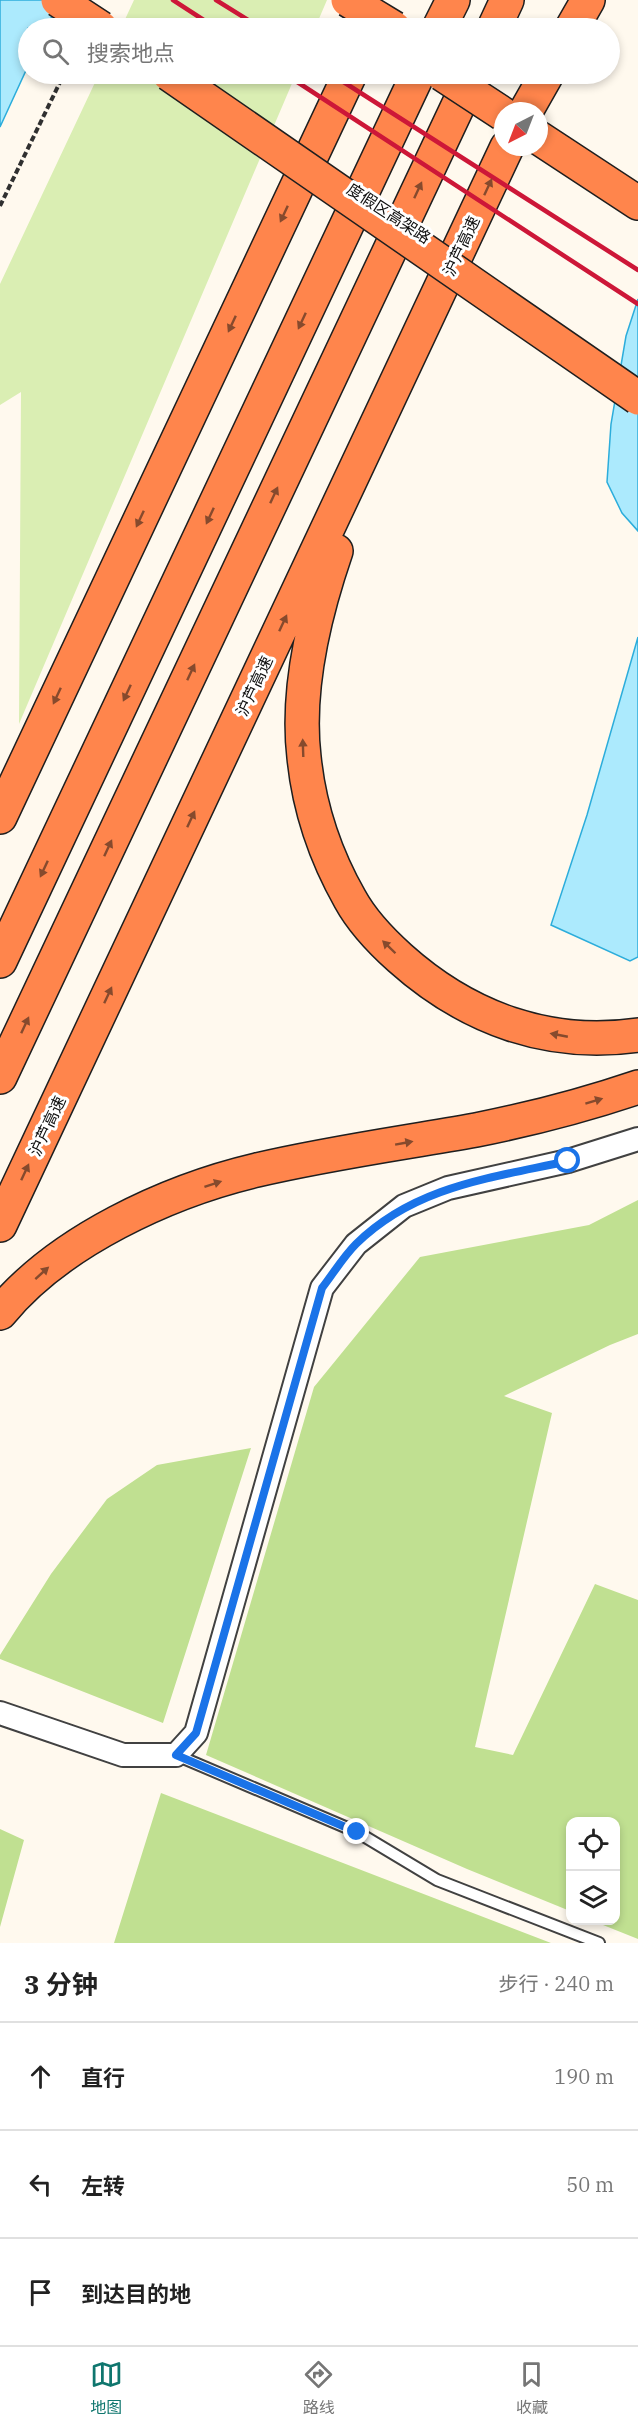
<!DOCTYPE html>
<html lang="zh">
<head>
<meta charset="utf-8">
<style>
	body { margin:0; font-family:"IBM Plex Serif","Noto Sans SC",serif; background:#f2f2f2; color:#222 }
	.controls { position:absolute; right:18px; bottom:18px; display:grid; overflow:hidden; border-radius:12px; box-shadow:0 3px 9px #0003 }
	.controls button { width:54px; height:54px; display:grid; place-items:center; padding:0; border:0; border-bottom:2px solid #e0e0e0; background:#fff; color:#222; font:30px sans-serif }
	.compass { position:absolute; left:494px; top:102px; width:54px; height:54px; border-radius:50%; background:#fff; box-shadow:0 3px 9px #0003; rotate:222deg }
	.stop { position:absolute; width:18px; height:18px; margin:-14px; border:4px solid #1a73e8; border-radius:50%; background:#fff }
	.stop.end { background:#1a73e8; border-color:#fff; box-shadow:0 2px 6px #0008 }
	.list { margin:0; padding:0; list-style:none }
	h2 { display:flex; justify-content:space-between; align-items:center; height:78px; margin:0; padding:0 24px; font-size:26px }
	h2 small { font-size:20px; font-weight:400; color:#767676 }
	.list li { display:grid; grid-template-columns:39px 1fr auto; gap:18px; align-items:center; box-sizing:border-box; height:108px; padding:0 24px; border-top:2px solid #e0e0e0 }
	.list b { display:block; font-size:22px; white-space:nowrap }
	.list em { font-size:20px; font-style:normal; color:#767676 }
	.icon { flex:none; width:33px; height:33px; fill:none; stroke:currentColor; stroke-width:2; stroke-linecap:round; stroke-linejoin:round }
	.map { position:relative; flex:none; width:638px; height:1943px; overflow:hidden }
	.search { position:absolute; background:#fff; box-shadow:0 3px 9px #0003; left:18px; right:18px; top:18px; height:66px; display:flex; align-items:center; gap:15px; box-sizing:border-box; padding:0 21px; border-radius:33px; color:#767676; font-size:22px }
	.sheet { height:402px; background:#fff }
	nav { display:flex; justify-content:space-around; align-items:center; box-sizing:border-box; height:84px; border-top:2px solid #e0e0e0; background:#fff; font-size:16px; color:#767676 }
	nav a { display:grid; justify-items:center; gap:3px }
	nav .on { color:#0f766e }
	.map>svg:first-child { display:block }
</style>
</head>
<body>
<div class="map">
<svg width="638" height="1943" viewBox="0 0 638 1943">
	<rect width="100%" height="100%" fill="#fff9ee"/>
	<path fill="#daeeb3" d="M134,0H327L315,28H121Z
		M99,74H296L19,724L21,392L0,405V284Z"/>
	<path fill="#c0e091" d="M638,1200V1334L610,1345L504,1396L552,1413L475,1747L513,1755L595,1584L638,1600V1939L593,1921L616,1920V1822H570V1911L467,1869L206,1755L314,1387L420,1257L589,1225Z
		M251,1448L163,1723L0,1659V1655L51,1574L107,1499L157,1465Z
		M161,1793L551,1943H114Z
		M0,1829L24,1840L0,1927Z"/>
	<path fill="#aceafd" stroke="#2caddb" stroke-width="1.5" d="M0,0H60L46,28H28V66L0,127Z
		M638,299V531L622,513L607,482L611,424L626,336Z
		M638,637V957L630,961L551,925L587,815Z"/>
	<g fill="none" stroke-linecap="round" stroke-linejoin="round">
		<g stroke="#414141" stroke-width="14">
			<path id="lane" d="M176,1755L357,1832L437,1880L599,1943"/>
		</g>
		<g stroke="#414141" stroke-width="26">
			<path id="street" d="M0,1713L123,1755H176L196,1733L322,1288L356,1244L404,1206L448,1188L568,1161L638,1139"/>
		</g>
		<g stroke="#1f1f1f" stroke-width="36">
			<path id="highway" d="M439,28L453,0
				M494,28L507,0
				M572,28L588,0
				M526,111L547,74
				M539,138L638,203
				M336,551C314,615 296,689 304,757C309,807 325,855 350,899C362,921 381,941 400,958C467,1018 548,1048 638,1035
				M0,817L350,74
				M0,961L418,74
				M0,1077L473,74
				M0,1225L507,147
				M0,1313C59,1241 168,1191 257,1170C329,1153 403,1143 476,1130C531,1119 585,1105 638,1087"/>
		</g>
		<path stroke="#303030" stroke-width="4" stroke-dasharray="6 3" stroke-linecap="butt" d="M0,206L64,74"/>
		<use href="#lane" stroke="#fff" stroke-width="10"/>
		<use href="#street" stroke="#fff" stroke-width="22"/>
		<use href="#highway" stroke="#ff854c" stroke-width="33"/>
		<path stroke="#cd1738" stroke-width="4.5" d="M173,0L216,28
			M216,0L261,28
			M285,74L638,304
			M331,74L638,270"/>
		<g stroke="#1f1f1f" stroke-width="36" stroke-linecap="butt">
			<path id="highway-bridge" d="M58,0L101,28
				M348,0L394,28
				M169,74L638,398
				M442,74L503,114"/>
		</g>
		<use href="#highway-bridge" stroke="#ff854c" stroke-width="33"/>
	</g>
	<defs><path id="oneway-solid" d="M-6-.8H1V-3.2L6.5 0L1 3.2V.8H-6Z" transform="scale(1.5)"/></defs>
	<g fill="#864a2d">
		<use href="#oneway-solid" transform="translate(488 187) rotate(-65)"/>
		<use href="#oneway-solid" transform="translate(418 190) rotate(-65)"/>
		<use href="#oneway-solid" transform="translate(284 214) rotate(115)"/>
		<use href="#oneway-solid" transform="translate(302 321) rotate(115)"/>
		<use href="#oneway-solid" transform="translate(232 324) rotate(115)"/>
		<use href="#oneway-solid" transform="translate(274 495) rotate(-65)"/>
		<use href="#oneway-solid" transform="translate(210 516) rotate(115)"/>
		<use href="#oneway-solid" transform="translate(140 519) rotate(115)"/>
		<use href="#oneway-solid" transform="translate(283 623) rotate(-65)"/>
		<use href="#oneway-solid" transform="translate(191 672) rotate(-65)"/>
		<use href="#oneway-solid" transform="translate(127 693) rotate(115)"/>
		<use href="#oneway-solid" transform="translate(57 696) rotate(115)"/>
		<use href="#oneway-solid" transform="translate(303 748) rotate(-92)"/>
		<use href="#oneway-solid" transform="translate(191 819) rotate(-65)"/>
		<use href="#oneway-solid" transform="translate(108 848) rotate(-65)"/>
		<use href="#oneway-solid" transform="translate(44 869) rotate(115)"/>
		<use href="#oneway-solid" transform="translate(389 947) rotate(-136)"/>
		<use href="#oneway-solid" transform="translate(108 995) rotate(-65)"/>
		<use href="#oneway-solid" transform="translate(25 1025) rotate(-65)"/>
		<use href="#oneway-solid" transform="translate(559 1035) rotate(-169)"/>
		<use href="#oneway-solid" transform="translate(594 1101) rotate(-17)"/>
		<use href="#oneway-solid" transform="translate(404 1143) rotate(-10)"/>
		<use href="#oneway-solid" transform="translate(25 1172) rotate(-65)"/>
		<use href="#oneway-solid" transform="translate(213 1184) rotate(-18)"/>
		<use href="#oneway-solid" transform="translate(42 1273) rotate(-42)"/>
	</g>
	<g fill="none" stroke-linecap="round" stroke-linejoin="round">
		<path stroke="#1a73e8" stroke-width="8" d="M357,1832L176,1755L196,1733L322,1288C333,1274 343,1257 356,1244C415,1186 491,1178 568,1161"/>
	</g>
	<g text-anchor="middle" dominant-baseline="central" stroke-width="6" stroke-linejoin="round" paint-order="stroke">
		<g font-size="16" fill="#0e0e0e" stroke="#fff">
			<text transform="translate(389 213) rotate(33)">度假区高架路</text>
			<text transform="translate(461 246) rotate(-65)">沪芦高速</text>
			<text transform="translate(254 686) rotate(-65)">沪芦高速</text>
			<text transform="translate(47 1126) rotate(-65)">沪芦高速</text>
		</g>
	</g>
</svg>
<div class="controls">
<button><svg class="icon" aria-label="locate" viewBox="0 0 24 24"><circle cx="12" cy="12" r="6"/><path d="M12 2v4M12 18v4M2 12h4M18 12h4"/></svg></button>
<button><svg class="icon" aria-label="layers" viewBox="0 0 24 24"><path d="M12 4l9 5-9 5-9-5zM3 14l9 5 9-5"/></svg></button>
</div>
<svg class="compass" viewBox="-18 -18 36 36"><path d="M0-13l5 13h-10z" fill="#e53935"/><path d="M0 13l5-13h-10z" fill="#767676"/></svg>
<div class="stop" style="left:568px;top:1161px"></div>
<div class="stop end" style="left:357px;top:1832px"></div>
<div class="search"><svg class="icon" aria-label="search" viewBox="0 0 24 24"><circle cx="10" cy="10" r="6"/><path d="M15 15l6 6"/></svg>搜索地点</div>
</div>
<section class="sheet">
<h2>3 分钟<small>步行 · 240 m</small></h2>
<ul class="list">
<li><svg class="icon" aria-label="ahead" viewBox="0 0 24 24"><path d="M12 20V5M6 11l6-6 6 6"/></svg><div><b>直行</b></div><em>190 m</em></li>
<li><svg class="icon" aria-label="left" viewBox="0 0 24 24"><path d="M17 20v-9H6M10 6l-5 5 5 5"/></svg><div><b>左转</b></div><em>50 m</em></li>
<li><svg class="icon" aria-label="arrive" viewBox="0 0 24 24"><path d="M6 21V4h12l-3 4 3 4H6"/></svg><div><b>到达目的地</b></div></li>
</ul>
</section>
<nav>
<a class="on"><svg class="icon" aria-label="map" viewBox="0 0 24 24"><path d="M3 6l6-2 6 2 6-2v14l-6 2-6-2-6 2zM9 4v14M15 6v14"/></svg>地图</a>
<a><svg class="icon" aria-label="directions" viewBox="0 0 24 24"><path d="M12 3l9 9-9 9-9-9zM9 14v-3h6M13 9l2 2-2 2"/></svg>路线</a>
<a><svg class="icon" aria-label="saved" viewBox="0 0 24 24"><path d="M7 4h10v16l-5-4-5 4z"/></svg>收藏</a>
</nav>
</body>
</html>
